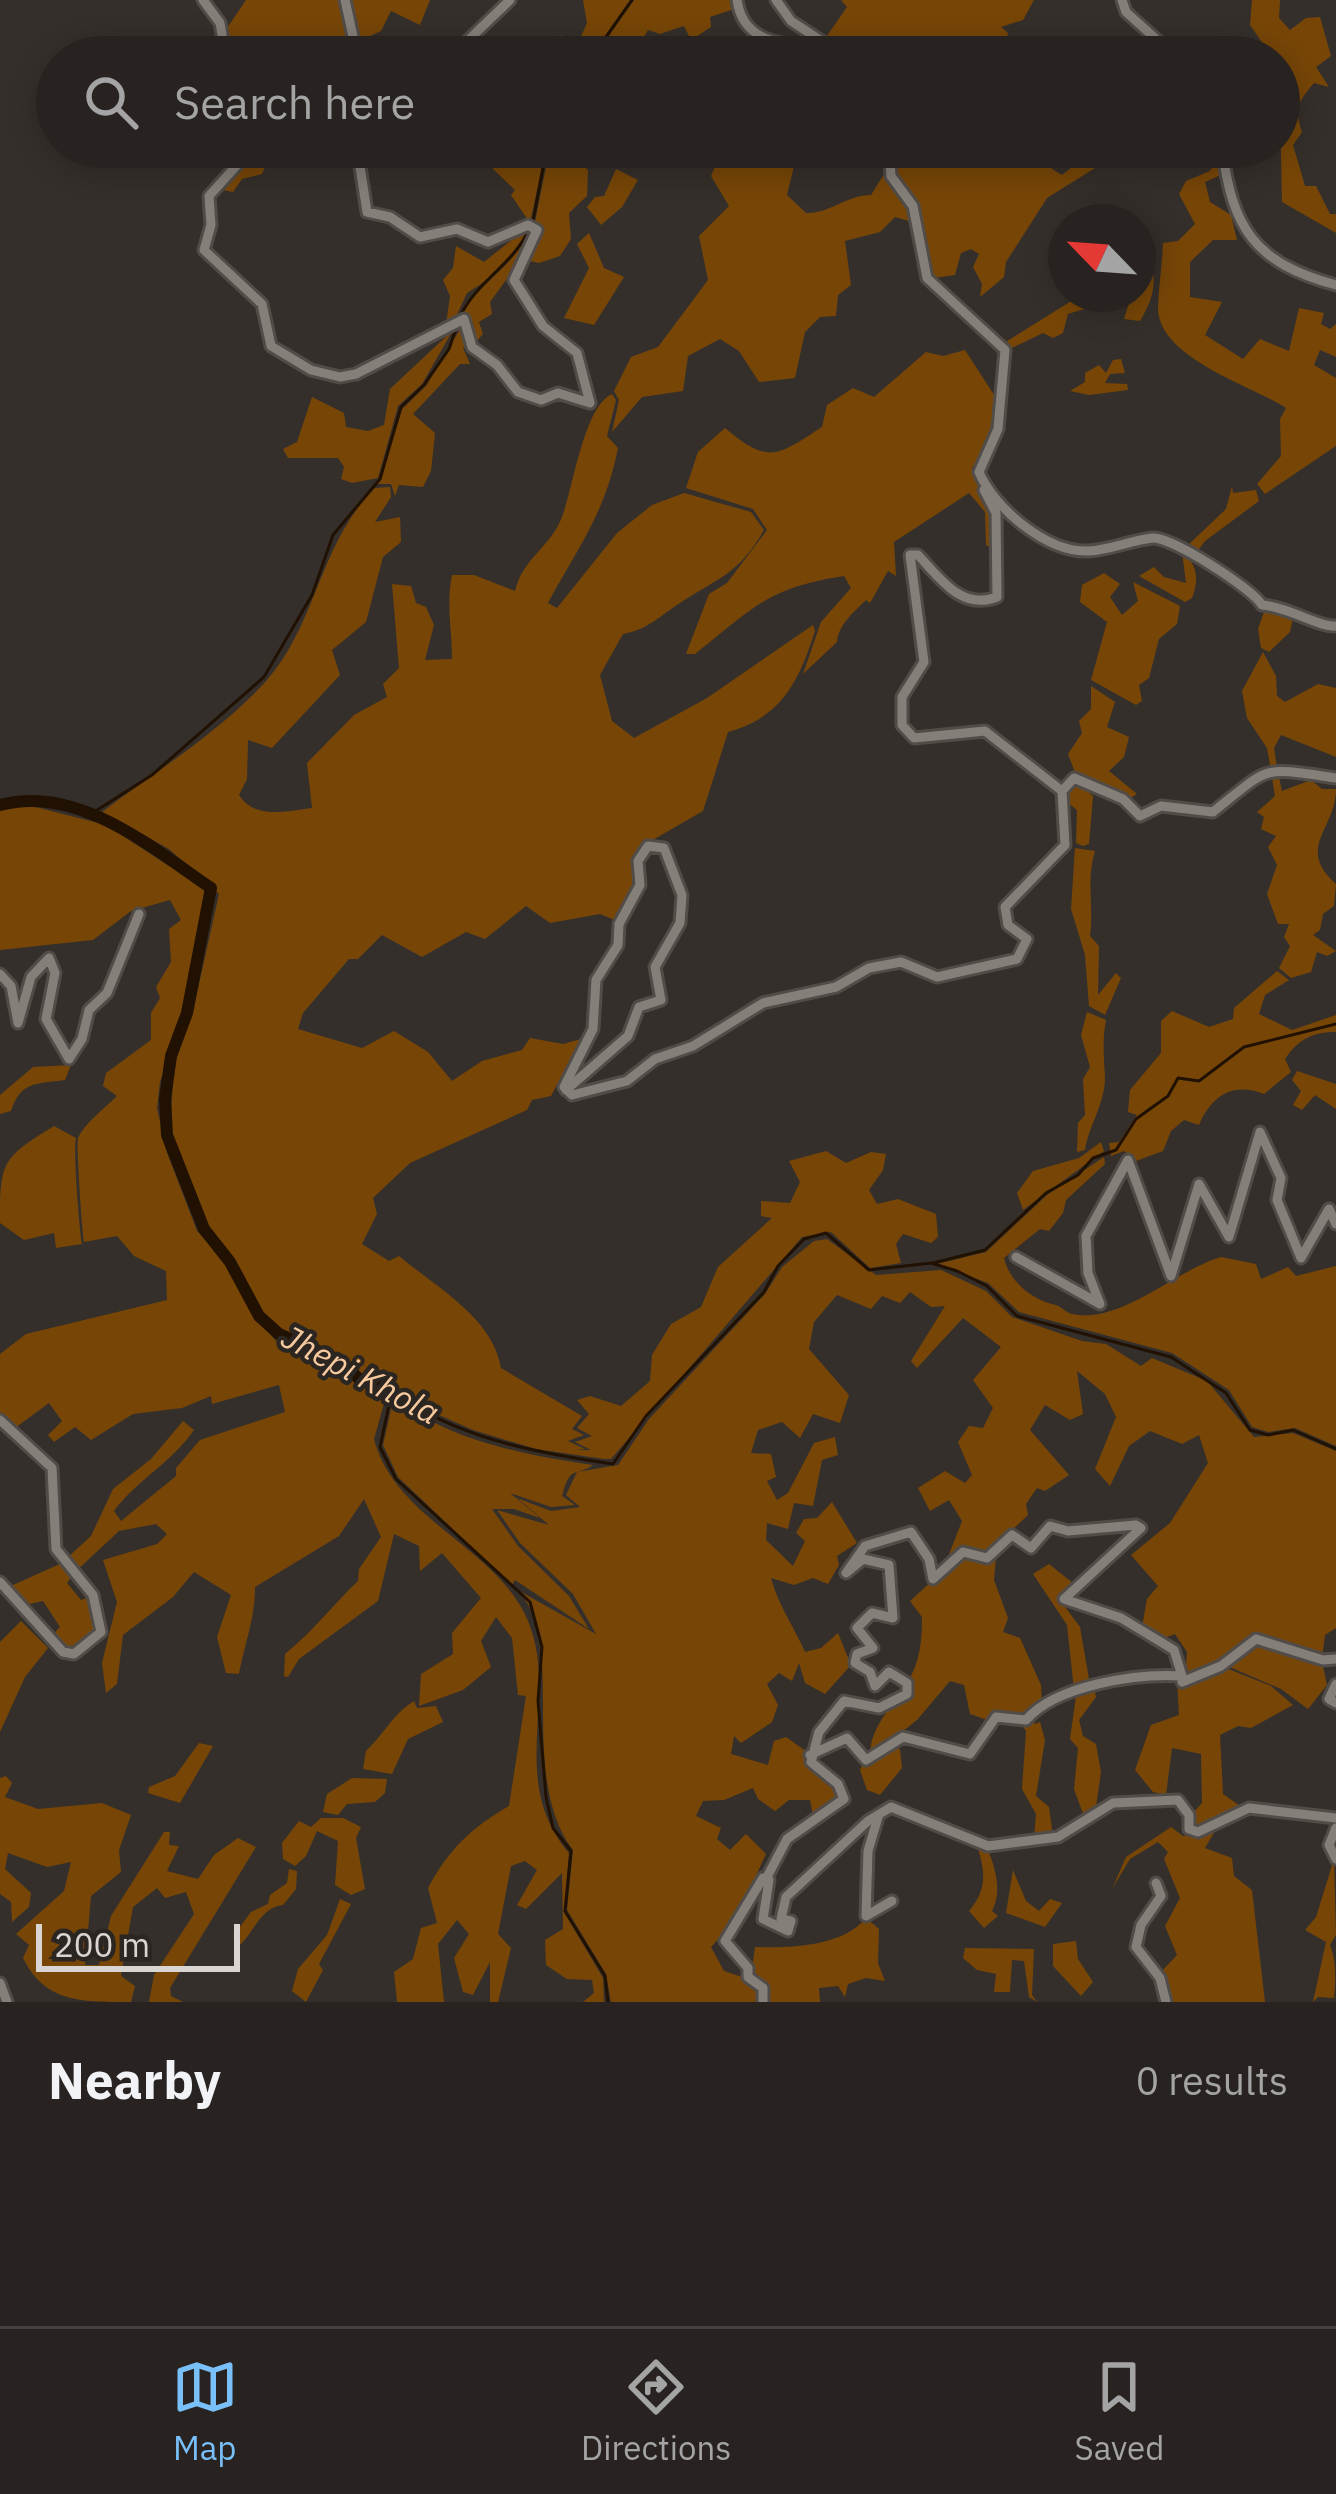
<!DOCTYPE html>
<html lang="en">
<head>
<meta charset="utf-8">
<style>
	body { margin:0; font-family:"IBM Plex Sans",sans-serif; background:#302b29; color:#f1f3f6 }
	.compass { position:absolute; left:1048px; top:204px; width:108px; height:108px; border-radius:50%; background:#282320; box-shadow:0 6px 30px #0003; rotate:295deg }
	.scale { position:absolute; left:36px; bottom:30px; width:204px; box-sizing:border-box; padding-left:12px; border:6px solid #d9d5d2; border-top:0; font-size:33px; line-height:42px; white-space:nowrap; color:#d9d5d2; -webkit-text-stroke:9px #2b2621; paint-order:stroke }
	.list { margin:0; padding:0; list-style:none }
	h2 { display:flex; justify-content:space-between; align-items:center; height:156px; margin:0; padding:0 48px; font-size:51px }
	h2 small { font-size:39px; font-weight:400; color:#a5a4a5 }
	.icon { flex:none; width:66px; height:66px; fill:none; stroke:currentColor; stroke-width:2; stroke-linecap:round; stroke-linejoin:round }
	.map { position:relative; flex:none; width:1336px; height:2002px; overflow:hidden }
	.search { position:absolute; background:#282320; box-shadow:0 6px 30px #0003; left:36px; right:36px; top:36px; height:132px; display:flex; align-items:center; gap:30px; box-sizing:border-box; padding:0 42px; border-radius:66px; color:#a5a4a5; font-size:45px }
	.sheet { height:324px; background:#282320 }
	nav { display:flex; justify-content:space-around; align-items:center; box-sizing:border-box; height:168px; border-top:3px solid #44403e; background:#282320; font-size:33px; color:#a5a4a5 }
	nav a { display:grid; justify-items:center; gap:6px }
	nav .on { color:#79bff8 }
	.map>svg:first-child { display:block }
</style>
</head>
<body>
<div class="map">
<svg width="1336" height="2002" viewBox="0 0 1336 2002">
	<rect width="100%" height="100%" fill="#352f2b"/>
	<path fill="#774607" d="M246,0H343L352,32L335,43V57H229L225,31Z
		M348,0H430L420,25L391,11L381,31L359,41Z
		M583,0H630L590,57H572L587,23Z
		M634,0H734V9L710,17L711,27L691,40L684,26L660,34L648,30L632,57H594Z
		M841,0H1034L1023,20L1001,27L1008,33L1004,55L993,52L987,38L978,44L983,57H851L824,40L847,7Z
		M1252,0H1280L1279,18L1290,30L1306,18L1320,17L1331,56L1316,67L1329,87L1314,83C1298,102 1294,109 1302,132L1293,145L1305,186H1316L1330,214H1336V233L1282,202L1279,57H1272L1250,25Z
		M244,147H295L291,154L269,157L262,174L242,179L233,192L217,189Z
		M510,147H546L530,223L511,195L515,190L493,169L496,154Z
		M550,147H595L572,156L588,170L587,196L569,213L571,239L560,256L539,263L526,260L539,236L535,222Z
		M723,147H784L795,162L787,195L806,213C830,214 846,195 871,195L884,174L909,210V221L895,217L880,232L845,241L851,285L838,295L836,316L820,317L805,332L795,378L759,382L739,351L720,339L688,356L683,391L642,397L612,432L619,400L614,391L631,357L658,347L708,280L699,236L729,206L711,176Z
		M890,147H1073L1053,148L1052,169L1062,175L1097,147H1114L1095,168L1047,198L1006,262L1004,277L980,297L982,284L973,267L979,254L971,249L961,253L955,275L933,278V285L916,215L893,175Z
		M1219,155L1221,175L1205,182L1210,202L1231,215L1237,240H1213L1190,262V297L1222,302L1205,335L1243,359L1260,339L1289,351L1299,308L1324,313L1321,324L1330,329L1336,324V357L1320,350L1314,365L1336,378V446L1265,494L1257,484L1281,456L1280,419L1286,408C1253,386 1156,358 1158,306C1159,284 1162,266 1163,243L1178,241L1195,224L1179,194L1186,181L1210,171Z
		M616,169L638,180L622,207L601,225L587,207L595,197L604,196Z
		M528,227L518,249L492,277L467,293L454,321L446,325L450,296L443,280L453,268L456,246L484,262Z
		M532,227L530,247L490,302L492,314L479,322L483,334L474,344L470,323L461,318C477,281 512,271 532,227Z
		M589,233L604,268L624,277L594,325L564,318L589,268L577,244Z
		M1150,261C1158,284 1152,301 1140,321L1124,319L1129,303L1106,304L1103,294H1138V262Z
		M1099,296L1100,304L1068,314L1063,333L1053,338L1043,333L1010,349L1007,341L1073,300Z
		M465,321L469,342L463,348L470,364H460L413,414L435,433L431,471L423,487L399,485L395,496L391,484H377L402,409L426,386Z
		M453,330L422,384L398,406L378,478L352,483L341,479L344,467L338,458H288L283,449L297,442L312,397L344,413L346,427L368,431L384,425L390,389Z
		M965,350L996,398L991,440L972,468L993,513L992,548L986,545L985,512L969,493L894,542L896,576L888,571L870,603L866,600C854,612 838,625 837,642L803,674L821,622L851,588L844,576C767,588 753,608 695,654H686L709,594L727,583L767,530L753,509L686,488L698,452L725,428C769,465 777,456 822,427L827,405L853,388L874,397L926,352L943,356Z
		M1121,359L1125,373L1110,374L1105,383L1127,384L1128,390L1089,395L1070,391L1085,382V373L1099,365L1106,373L1113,360Z
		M612,394L616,400L607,436L618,448C605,514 578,547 548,603L557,608L617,533L652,505L684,493L751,512L764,530C739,574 718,578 680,603C658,617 649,629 623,634L600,675L612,721L634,738L707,698L813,625L815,631C799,681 782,717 728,732L703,811L644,845L638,878L617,921L600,914L550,923L526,906L485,939L466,932L422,957L382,935L358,959H349L303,1013L298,1029L362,1048L394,1031L428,1052L452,1081L482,1061L522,1050L530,1038L563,1044L581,1039L551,1096L532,1100L527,1110L410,1163L373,1198L377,1214L362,1244L389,1261L399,1256C436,1287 493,1318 501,1368L582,1416L572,1429L584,1435L568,1441L585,1449L576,1450H591L575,1442L592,1436L577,1428L589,1414L577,1400L590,1396L621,1406L650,1381L652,1355L671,1324L701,1307L718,1267L772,1218L761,1216V1201L790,1203L800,1182L789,1161L826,1151L846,1163L871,1152L886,1154L883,1170L869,1190L877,1204L898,1199L936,1214L938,1237L931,1243L903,1234L896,1244L901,1263L870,1268L831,1232L802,1237L611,1459H604L536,1449L473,1430L421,1407L393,1385L360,1376L340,1357L280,1330L258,1312L233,1259L208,1225L170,1131L174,1066L193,1011L219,894L169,849L102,812C156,771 220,732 267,680C317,623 320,542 375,488L390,487L391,497L375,522L400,517L401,542L383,557L366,622L332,650L340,675L272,748L248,740L247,779L239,795C255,820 287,811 312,808L307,763L354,715L387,697L383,684L399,668L392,584L411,586L416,603L426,607L434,625L425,660L452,659C452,628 446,605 452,575H474L515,591C523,557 552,547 563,514C574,484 584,407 612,394Z
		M1232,486L1233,493L1256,490L1259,501L1205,541L1194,556L1185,548L1226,509Z
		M1182,552C1198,565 1199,580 1192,598L1185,602L1139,576L1154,567L1164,577L1186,583Z
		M1104,573L1120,584L1110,597L1122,615L1138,601L1133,582L1180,606L1177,624L1159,639L1149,678L1139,685L1142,701L1136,705L1091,680L1107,622L1080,602L1082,585Z
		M1265,609L1294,613L1290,632L1269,652L1261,648L1258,629Z
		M1263,652L1276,676L1277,696L1285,702L1318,684L1336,688V757L1281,735L1274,748L1277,767L1270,765L1267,748L1247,718L1242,691Z
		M1091,686L1115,702L1107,727L1129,737L1124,757L1109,771L1137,794L1127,800L1076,775L1068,754L1082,733L1079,721L1091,709Z
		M1271,771L1278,772L1282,791L1311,780L1322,789H1336C1336,829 1295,848 1336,884L1334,906L1323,914L1320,930L1313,935L1336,951L1327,956L1317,952L1311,972L1291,978L1279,968L1290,946L1284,937L1289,924H1278L1267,894L1277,865L1268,847L1276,836L1261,829L1264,817L1257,812L1275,796Z
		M1075,780L1093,796L1089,844L1083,846L1076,843L1077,810L1064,800L1065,789Z
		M20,803L106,825L206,890L183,1012L160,1082L157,1108L166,1150L197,1231L227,1263L255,1317L275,1340L320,1356L357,1383L387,1393L374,1439C395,1520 498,1548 528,1621C560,1698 506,1779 569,1853L564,1912L603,1978L604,2002H583L594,1993L592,1980L567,1979L546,1965L545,1940L563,1929L562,1873L526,1909L517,1905L537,1870L525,1861L511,1866L498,1934L511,1948L498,2002H490V1962L473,1995L463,1992L454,1958L469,1934L457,1920L438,1944L444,2002H397L394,1972L413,1959L421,1928L437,1923L428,1888C449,1849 471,1828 509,1806L526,1696L518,1695L512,1638L496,1617L481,1641L491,1667L463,1690L419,1706L421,1674L453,1654L452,1633L481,1598L442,1553L420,1571L419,1546L394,1534L378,1601L299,1659L288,1677L284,1676L285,1654C313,1631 332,1606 358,1581L359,1569L381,1537L364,1499L339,1536L255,1587C255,1619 245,1642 239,1674L226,1673L217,1637L231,1595L194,1572L173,1597L123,1635L117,1684L106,1693L102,1663L117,1602L103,1560L157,1544L167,1534L156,1524L119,1531L75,1572L67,1558L91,1536L113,1489L151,1459L183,1421L194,1430C171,1463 137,1480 114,1511L121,1521L176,1476V1468L200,1440L285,1412L279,1385L212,1404L211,1396L182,1408L133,1414L91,1440L75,1427L54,1442L48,1435L62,1421L49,1403L15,1428L0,1417V1354L26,1334L167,1300L166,1271L134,1256L117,1236L84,1242C82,1231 76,1144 78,1138C85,1123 105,1108 117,1096L103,1086L106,1073L151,1040V1013L160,998L156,987L171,962L169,929L181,920L170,900L131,911L93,940L0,950V810Z
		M1075,848L1095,851C1086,881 1094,906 1090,936L1099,946L1098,995L1116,973L1121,978L1105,1015L1089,1006L1085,955L1071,909Z
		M1277,971L1289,980L1265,995L1259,1014L1292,1030L1336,1015V1032C1314,1031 1297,1040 1285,1059L1291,1072L1264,1094C1233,1082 1212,1095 1199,1125L1184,1120L1171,1131L1163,1151L1136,1161L1124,1151L1111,1156L1109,1143L1119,1142L1137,1115L1128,1112L1130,1090L1161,1053V1021L1172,1011L1209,1027L1233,1019L1234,1008Z
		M1087,1012L1106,1020C1102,1041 1104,1058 1105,1077C1105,1104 1089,1125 1085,1150L1077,1152L1078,1123L1085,1115L1083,1079L1090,1067L1081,1035Z
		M71,1065L65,1080C36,1084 21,1081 11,1111L0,1114V1095L33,1067Z
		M1297,1071L1336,1084V1109L1315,1095L1302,1110L1293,1105L1301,1091L1292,1080Z
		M54,1126L76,1138C73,1148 79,1228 82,1244L56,1248L54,1233L24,1240L0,1223C0,1161 2,1158 54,1126Z
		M1101,1142L1104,1151L1023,1210L1017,1193L1033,1171L1079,1158Z
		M1104,1157L1105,1164L1066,1200L1063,1213L1049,1231L1040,1229L1004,1258C1010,1283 1034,1301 1056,1305C1062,1307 1066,1313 1073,1314C1119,1325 1178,1269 1221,1257L1256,1264L1261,1279L1288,1267L1296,1276L1336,1266V1446L1295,1428L1268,1432L1252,1427L1229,1390L1172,1353L1019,1312L988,1283L937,1264L986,1252L1047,1195Z
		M827,1239L876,1275L941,1270L986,1291L1012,1317L1082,1341L1106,1344L1141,1366L1152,1358L1207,1381L1254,1437L1293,1433L1336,1451V1628L1325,1635L1322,1658L1255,1637L1221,1663L1185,1679L1187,1652L1175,1634L1162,1639L1142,1627L1147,1599L1158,1586L1131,1555L1170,1523L1208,1463L1199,1435L1182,1444L1150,1431L1129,1446L1110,1486L1095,1469L1116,1417L1105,1394L1077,1371L1083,1414L1070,1420L1045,1405L1030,1430L1069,1475L1045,1491L1037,1488L1026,1504L1028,1515L986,1555L963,1550L943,1570L962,1521L949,1500L930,1511L918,1488L945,1471L965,1483L972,1475L958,1442L969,1426L983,1428L993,1408L973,1380L1001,1347L963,1318L917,1368L911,1361L945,1306L931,1307L910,1292L900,1303L882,1296L871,1309L837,1295L814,1322L809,1349L849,1395L840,1423L813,1414L800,1438L782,1422L758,1430L751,1453L771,1454L776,1477L767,1481L777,1500L788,1493L814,1443L835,1437L838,1455L822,1460L813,1506L794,1503L788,1529L767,1523L766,1540L793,1566L805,1541L796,1533L804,1519L817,1518L832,1502L857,1543L837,1556L839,1565L828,1584L813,1578L794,1585L771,1578C779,1607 793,1625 805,1652L821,1648L838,1633L851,1665L825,1694L805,1683L799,1663L792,1681L779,1673L767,1684L778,1705L772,1722L741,1743L734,1736L731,1754L768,1765L774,1741L786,1737L807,1752L812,1770L836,1785L842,1798L813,1815L810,1800H789L775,1811L758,1799L753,1788L724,1800L703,1801L696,1816L721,1828L717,1839L730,1850L746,1834L766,1854L735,1921L711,1947L724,1971L757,1982L762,2002H611L606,1974L567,1910L573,1850C515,1774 571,1633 514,1588L596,1634L573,1594L520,1543L497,1510L549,1525L517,1498L551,1511L580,1507L566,1495L577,1472L618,1465L649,1419L765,1294L782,1267L814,1241Z
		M394,1396C447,1441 526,1455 593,1465C573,1478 571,1464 562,1496L575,1505L551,1507L510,1493L540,1518L514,1509H492L518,1546L569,1596L589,1629L515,1580L512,1585L398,1477L383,1445Z
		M963,1553L996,1557L994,1580L1008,1618L1003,1632L1020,1638L1041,1685L1042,1704L1025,1720L990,1721L970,1714L964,1685L950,1681L917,1720L871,1756C866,1727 905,1694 915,1667C921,1651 922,1634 922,1617L910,1601Z
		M62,1563L72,1576L67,1583L81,1600L92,1596L99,1631L77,1652L63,1651L48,1639L60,1627L43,1601L20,1606L11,1593L13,1585Z
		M1049,1564L1073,1583L1060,1600L1080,1627L1089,1679L1074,1690L1067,1625L1033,1574Z
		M21,1621L48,1648L25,1677L0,1732V1642Z
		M1257,1640L1322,1662L1327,1685L1308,1709L1281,1689L1225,1665Z
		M1221,1666L1271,1686L1293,1705L1251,1728L1238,1726L1220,1735L1223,1794L1243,1808L1217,1825L1191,1828L1192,1814L1202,1803L1201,1754L1172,1748L1166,1795L1153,1792L1135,1770L1151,1725L1179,1715L1177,1678Z
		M1094,1687L1096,1697L1079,1720L1083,1736L1096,1744L1101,1772L1095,1814L1085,1819L1074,1789L1078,1748L1070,1739L1076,1696Z
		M414,1701L417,1708L436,1706L443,1722L408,1739L392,1774L363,1769L366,1751C384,1734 392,1715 414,1701Z
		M1031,1715L1035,1724L1040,1722L1045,1740L1036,1796L1049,1807L1053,1836L1034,1839L1036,1814L1022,1789L1026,1731L1019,1721Z
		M199,1743L213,1746L180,1803L148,1793L149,1787L175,1776Z
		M888,1748L900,1749L902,1768L880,1795L867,1790L860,1770L864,1761Z
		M6,1776L12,1783L5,1797L38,1809L102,1803L131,1815L119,1850L121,1872L91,1896L85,1965H99L111,1916L164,1832H170L169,1845L179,1846L167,1871L198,1879L214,1855L238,1838L256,1847L170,1988L171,1996L183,2002H149L154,1975L194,1914L186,1892L165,1898L157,1888L133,1907L121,1976L135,1986L131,2002C79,2002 45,2002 23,1958L29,1945L16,1934L64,1891L71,1862L47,1867L8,1853L5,1869L31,1893L29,1907L12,1922L11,1902L0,1894V1778Z
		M352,1778L387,1779L385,1793L375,1802L347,1804L338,1815L323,1812L327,1794Z
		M321,1818H343L361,1827L356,1838L365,1889L351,1895L335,1885L338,1841L317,1831L306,1856L295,1866L283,1859L282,1843L299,1821L311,1827Z
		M1171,1827L1183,1836L1215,1831L1205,1848L1232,1858L1234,1876L1252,1890L1265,2002H1170L1161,1972L1177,1955L1165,1926L1180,1898L1164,1859L1168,1852L1158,1842L1130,1859L1112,1889L1126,1857Z
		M978,1849L988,1850C996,1870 1002,1892 992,1911L998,1916L984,1928L969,1911C986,1891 986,1874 978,1849Z
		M1334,1859L1336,1935L1330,1945C1336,1959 1336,1978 1334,1998L1318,1997L1313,2002L1326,1942L1305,1930L1316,1917Z
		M289,1869L297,1871L296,1889L283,1905C260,1908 255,1931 240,1945L233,1936L251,1912L268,1904L270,1895L287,1883Z
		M1013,1870L1026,1901L1039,1911L1050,1899L1062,1903L1045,1927L1006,1913Z
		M340,1899L351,1904L319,1964L323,1970L306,2002L292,1991L298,1969L327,1935Z
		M866,1918L879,1929L878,1963L885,1981L866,1978L848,1984L845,1997L838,1986L819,1988L820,2002H765V1986L751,1976L755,1947C790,1948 842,1947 866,1918Z
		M1076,1941L1078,1959L1093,1982L1081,1996L1053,1966V1944Z
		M965,1948L1034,1949L1032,1995L1037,2002L1029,1997L1024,1961L1012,1960L1010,1992H994L996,1974L977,1970L963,1958Z"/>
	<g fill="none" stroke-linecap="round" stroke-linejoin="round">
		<path stroke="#211102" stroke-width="3" d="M592,57L632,0
			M533,221L547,147
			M459,319C474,283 511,267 529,230
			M91,814L152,775L264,677L312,595L333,535L380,479L401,407L424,385L449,349L456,328
			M933,1263L985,1250L1046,1193L1078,1175L1093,1158L1116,1150L1136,1119L1168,1096L1178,1078L1199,1081L1244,1047L1336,1024
			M608,2002L605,1976L565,1911L571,1851L553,1828L546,1797L538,1701L542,1647L530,1602L396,1479L380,1447L392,1391C456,1438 536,1453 613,1464L646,1416L764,1292L778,1266L804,1239L826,1233L869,1270L931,1263L957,1271L987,1286L1017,1316L1171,1357L1226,1393L1250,1430L1268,1435L1293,1430L1336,1449"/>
		<path stroke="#211102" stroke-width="12" d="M0,805C77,784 151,847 211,888L187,1013L171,1056L165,1099L167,1135L204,1229L230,1262L259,1316L279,1334L341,1361L360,1380L392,1391"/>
		<g stroke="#514c48" stroke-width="15">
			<path id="minor" d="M203,0L220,23L226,57
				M345,0L356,50
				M510,0L459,49L517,51L560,43L548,57
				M737,0C744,50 794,42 832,51
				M776,0L791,21L846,57
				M1122,0L1126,12L1176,57
				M353,57L356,50L363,57
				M242,147L237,165L209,196L211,225L204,250L262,304L271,346L311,370L340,377L356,374L464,319L472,347L497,365L518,392L541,400L558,393L590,403L577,353L543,326L514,280L537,230L528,225L488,242L457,229L420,237L390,217L367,212L357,147
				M889,147L891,176L913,206L927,278L1005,350L998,429L979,472C994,508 1047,553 1089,551C1110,550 1132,540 1153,538C1172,537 1253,589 1262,605C1289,607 1320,628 1336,626
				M1222,147C1232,229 1255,263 1336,285
				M984,490L996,513L997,597C961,611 940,578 918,555H910L924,662L902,697V725L914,738L985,731L1062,791
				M0,974L11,986L18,1023L31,977L49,958L55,973L46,1019L69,1059L82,1039L89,1010L107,993L139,914
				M566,1090L628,1036L639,1007L661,1000L655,967L680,923L682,895L664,848L648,846L638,861L640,885L619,924L618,945L596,980L593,1029L564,1087L572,1095L627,1081L655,1059L693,1046L763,1003L836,987L869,968L901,962L937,977L1017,959L1027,939L1008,925L1005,907L1065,845L1062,791L1074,778L1123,799L1140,816L1161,806L1213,812C1272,765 1259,767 1336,778
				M1016,1257L1100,1304L1088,1273L1086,1236L1128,1160L1171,1276L1199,1184L1229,1237L1260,1132L1281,1178L1277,1200L1301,1258L1329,1209L1336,1224
				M0,1420L52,1468L56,1549L93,1595L101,1632L74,1654L63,1652L0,1582
				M1336,1684L1329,1699L1336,1703
				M810,1755L847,1738L866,1760L903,1737L970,1754L996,1717L1026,1720C1056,1685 1138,1673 1182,1676V1682L1221,1666L1256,1639L1323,1660L1336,1659
				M878,1817L868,1851L866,1916L892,1901
				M1336,1828L1329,1845L1336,1859
				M766,1879L787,1839L844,1799L838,1784L811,1762L819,1732L844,1701L879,1708L907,1694V1683L889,1672L875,1686L870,1672L855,1663L857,1654L873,1648L857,1628L872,1613L893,1618L889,1565L863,1559L846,1573L865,1546L911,1532L929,1559L933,1579L963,1552L987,1558L1012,1535L1031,1548L1050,1526L1068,1531L1136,1525L1141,1528L1064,1599L1121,1618L1174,1650L1182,1676
				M1156,1883L1161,1896L1141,1925L1136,1947L1160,1978L1166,2002
				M0,1983L7,2002
				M763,2002V1988L748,1977V1968L725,1941L763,1878L769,1880L763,1919L788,1931L791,1921L781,1919L786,1897L868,1821L891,1807L988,1846L1058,1837L1113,1803L1178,1800L1189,1815V1829L1198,1832L1249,1808L1336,1818"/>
		</g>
		<use href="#minor" stroke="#857f79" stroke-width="9"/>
	</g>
	<g text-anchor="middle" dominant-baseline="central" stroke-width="9" stroke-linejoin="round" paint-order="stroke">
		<g font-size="33" font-style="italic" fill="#f7c99f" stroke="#2b2621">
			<text transform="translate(361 1374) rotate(28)">Jhepi Khola</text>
		</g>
	</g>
</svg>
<svg class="compass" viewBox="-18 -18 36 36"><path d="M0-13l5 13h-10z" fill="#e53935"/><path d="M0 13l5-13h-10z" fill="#a5a4a5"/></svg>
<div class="scale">200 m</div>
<div class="search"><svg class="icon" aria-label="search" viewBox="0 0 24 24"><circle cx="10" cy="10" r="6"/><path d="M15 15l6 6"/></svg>Search here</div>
</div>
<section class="sheet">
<h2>Nearby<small>0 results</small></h2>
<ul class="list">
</ul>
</section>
<nav>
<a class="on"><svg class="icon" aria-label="map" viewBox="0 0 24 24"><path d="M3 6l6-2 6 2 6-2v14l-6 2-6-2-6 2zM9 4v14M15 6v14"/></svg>Map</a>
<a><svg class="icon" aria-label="directions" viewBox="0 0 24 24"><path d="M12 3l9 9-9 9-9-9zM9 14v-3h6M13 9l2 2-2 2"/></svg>Directions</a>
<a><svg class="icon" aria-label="saved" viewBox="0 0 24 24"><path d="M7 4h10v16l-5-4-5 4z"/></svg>Saved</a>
</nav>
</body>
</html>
